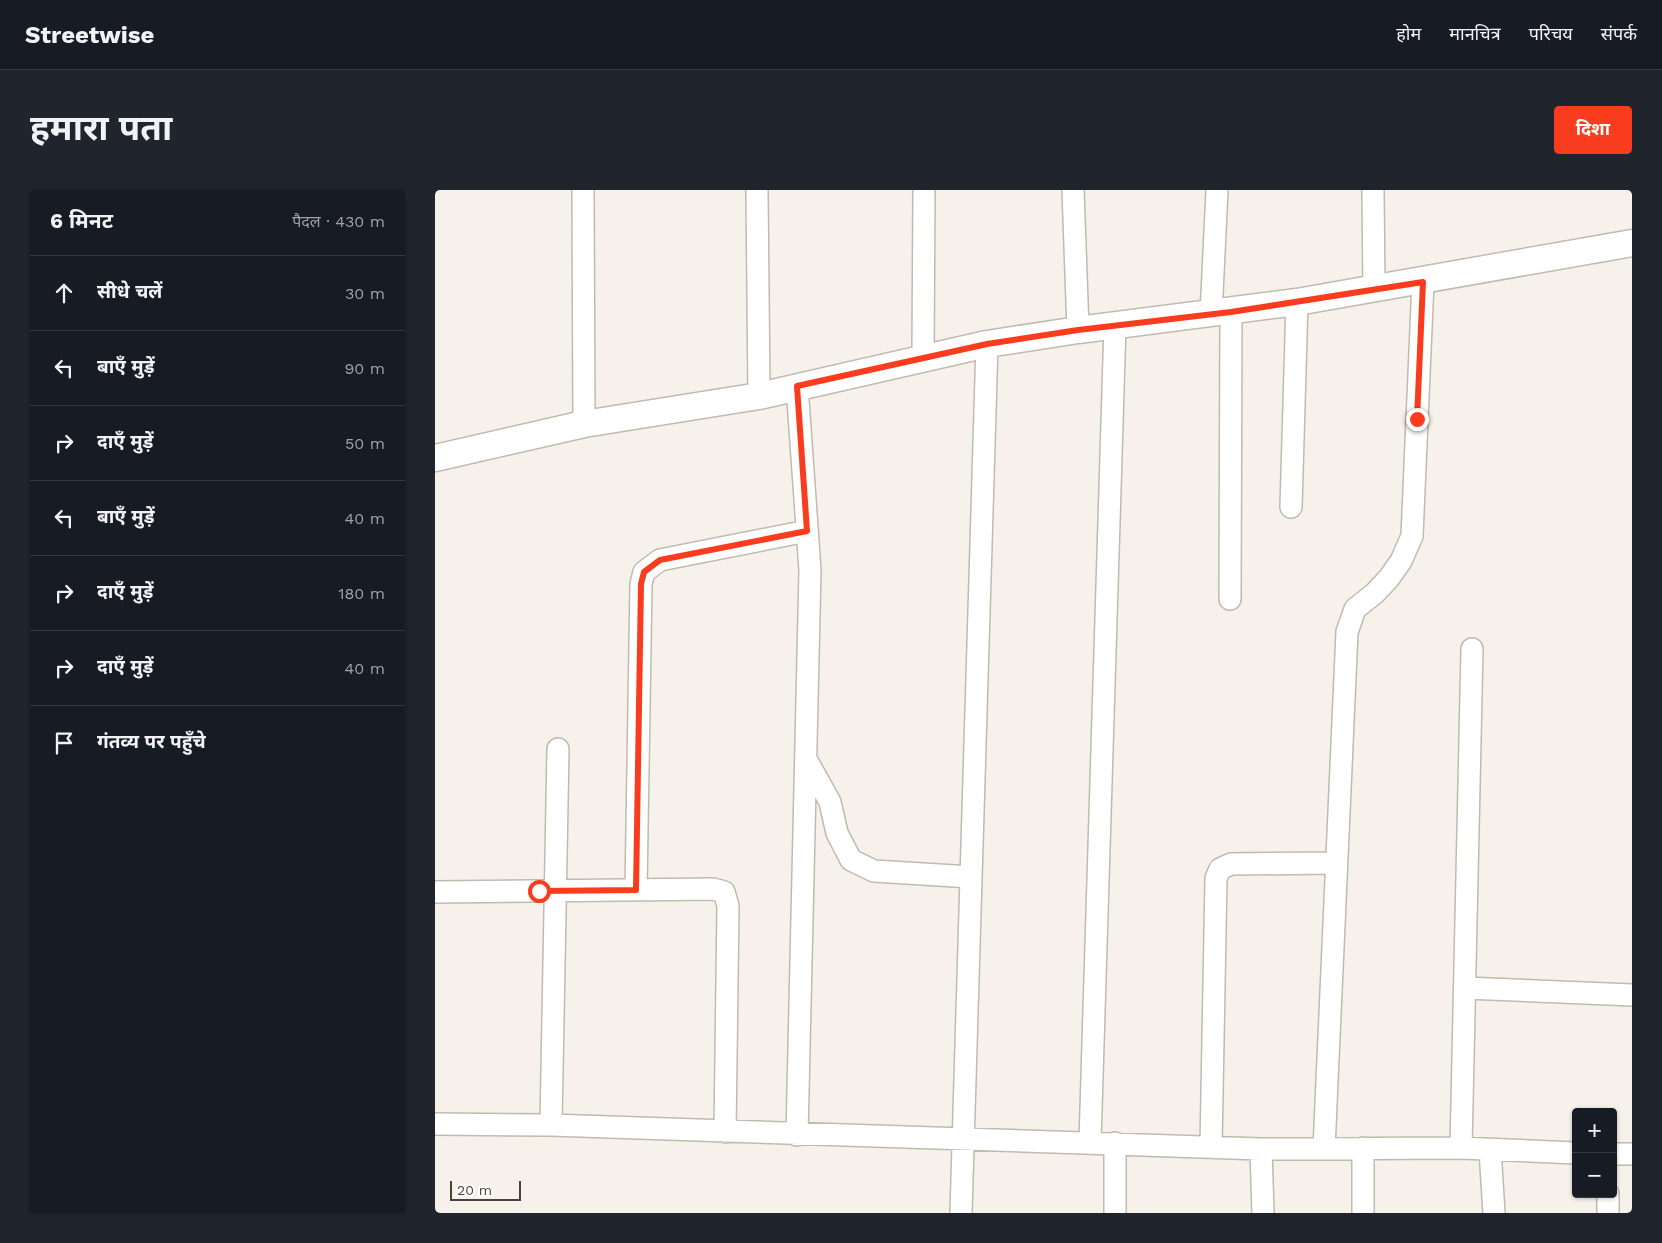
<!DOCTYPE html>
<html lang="hi">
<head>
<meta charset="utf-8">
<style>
	body { margin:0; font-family:"Work Sans","Noto Sans Devanagari",sans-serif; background:#20242c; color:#f1f3f6 }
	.controls { position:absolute; right:15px; bottom:15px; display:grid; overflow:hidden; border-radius:5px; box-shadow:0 1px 4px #0004 }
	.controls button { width:45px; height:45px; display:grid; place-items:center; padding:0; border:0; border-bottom:1px solid #363941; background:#171b24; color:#f1f3f6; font:25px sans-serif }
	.scale { position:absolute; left:15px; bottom:12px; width:71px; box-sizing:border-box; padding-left:5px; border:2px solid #4a4339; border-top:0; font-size:14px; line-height:18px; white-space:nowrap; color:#4a4339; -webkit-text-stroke:4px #fff; paint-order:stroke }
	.stop { position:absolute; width:15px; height:15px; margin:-11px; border:4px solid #fa3c1e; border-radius:50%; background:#fff }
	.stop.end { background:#fa3c1e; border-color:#fff; box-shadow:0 1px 5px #0008 }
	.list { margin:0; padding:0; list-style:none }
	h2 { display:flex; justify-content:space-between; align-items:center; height:65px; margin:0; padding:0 20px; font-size:21px }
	h2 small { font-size:16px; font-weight:400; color:#9ea1a6 }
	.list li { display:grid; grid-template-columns:32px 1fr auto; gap:15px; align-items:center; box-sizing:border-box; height:75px; padding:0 20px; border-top:1px solid #363941 }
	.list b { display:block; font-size:19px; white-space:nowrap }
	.list em { font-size:16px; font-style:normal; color:#9ea1a6 }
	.icon { flex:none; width:28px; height:28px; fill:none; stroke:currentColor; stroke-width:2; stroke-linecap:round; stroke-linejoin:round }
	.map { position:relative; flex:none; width:1197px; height:1023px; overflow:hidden; border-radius:5px }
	header { display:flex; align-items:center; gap:30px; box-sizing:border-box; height:70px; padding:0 25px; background:#171b24; border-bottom:1px solid #363941 }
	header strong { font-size:24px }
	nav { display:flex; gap:28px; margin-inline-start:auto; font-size:18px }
	.intro { display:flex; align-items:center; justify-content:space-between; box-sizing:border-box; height:120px; padding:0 30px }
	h1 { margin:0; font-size:35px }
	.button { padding:12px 22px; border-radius:5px; background:#fa3c1e; color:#fff; font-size:18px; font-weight:700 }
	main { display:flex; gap:30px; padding:0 30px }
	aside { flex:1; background:#171b24; border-radius:5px; box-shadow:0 1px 4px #0004 }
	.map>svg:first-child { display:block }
</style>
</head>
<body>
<header>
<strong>Streetwise</strong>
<nav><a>होम</a><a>मानचित्र</a><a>परिचय</a><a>संपर्क</a></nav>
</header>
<div class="intro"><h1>हमारा पता</h1><a class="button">दिशा</a></div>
<main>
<aside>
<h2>6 मिनट<small>पैदल · 430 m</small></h2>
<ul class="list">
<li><svg class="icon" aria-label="ahead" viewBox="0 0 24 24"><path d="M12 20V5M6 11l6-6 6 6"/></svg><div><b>सीधे चलें</b></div><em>30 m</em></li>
<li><svg class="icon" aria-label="left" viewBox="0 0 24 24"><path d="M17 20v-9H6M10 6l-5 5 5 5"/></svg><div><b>बाएँ मुड़ें</b></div><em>90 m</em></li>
<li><svg class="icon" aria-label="right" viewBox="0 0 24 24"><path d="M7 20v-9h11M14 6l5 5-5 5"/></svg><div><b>दाएँ मुड़ें</b></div><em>50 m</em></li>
<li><svg class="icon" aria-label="left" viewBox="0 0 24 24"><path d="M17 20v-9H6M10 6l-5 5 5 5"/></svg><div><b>बाएँ मुड़ें</b></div><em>40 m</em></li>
<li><svg class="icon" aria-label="right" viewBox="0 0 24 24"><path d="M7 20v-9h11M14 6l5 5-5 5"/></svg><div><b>दाएँ मुड़ें</b></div><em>180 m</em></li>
<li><svg class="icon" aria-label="right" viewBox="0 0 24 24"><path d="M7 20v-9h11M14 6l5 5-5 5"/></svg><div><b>दाएँ मुड़ें</b></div><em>40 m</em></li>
<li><svg class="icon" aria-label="arrive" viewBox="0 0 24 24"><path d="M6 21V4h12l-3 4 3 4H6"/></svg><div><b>गंतव्य पर पहुँचे</b></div></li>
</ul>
</aside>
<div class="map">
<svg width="1197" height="1023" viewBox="0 0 1197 1023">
	<rect width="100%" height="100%" fill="#f6f2eb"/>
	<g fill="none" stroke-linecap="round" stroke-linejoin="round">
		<g stroke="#c1baae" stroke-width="24">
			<path id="minor" d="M148,0L149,234
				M322,0L324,206
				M638,0L643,140
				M938,0L939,99
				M776,125L782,0
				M488,167L489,0
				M362,196L375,380L362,945
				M856,317L862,112
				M795,409L796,122
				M371,569L395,612L402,643L416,670L439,681L536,687
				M201,700L206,394L209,382L225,370L372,341
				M0,702L278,699L289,702L293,716L290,942
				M1031,798L1197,805
				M0,934L116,935L826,959L1026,958L1141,963
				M116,935L123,559
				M655,952L680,135
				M776,957L781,688L785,679L796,674L900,673
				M1026,958L1037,459
				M826,959L828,1023
				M889,959L912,442L920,419L940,403L954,388L966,371L977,346L988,92
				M1055,960L1059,1023
				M1178,964H1197
				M526,1023L552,154
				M680,1023V953
				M928,1023V958
				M1173,1023V1004"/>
		</g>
		<g stroke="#c1baae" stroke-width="29">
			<path id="tertiary" d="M0,268L149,234L324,206L552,154L643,140L862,112L1197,53"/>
		</g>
		<use href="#minor" stroke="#fff" stroke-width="21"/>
		<use href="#tertiary" stroke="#fff" stroke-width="26"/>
	</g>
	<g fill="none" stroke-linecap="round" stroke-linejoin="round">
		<path stroke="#fa3c1e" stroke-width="6" d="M104,701L201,700L206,394L209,382L225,370L372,341L362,196L552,154L643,140L796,122L988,92L982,229"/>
	</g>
</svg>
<div class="controls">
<button>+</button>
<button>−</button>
</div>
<div class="scale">20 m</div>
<div class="stop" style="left:104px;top:701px"></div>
<div class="stop end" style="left:982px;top:229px"></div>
</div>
</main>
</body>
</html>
